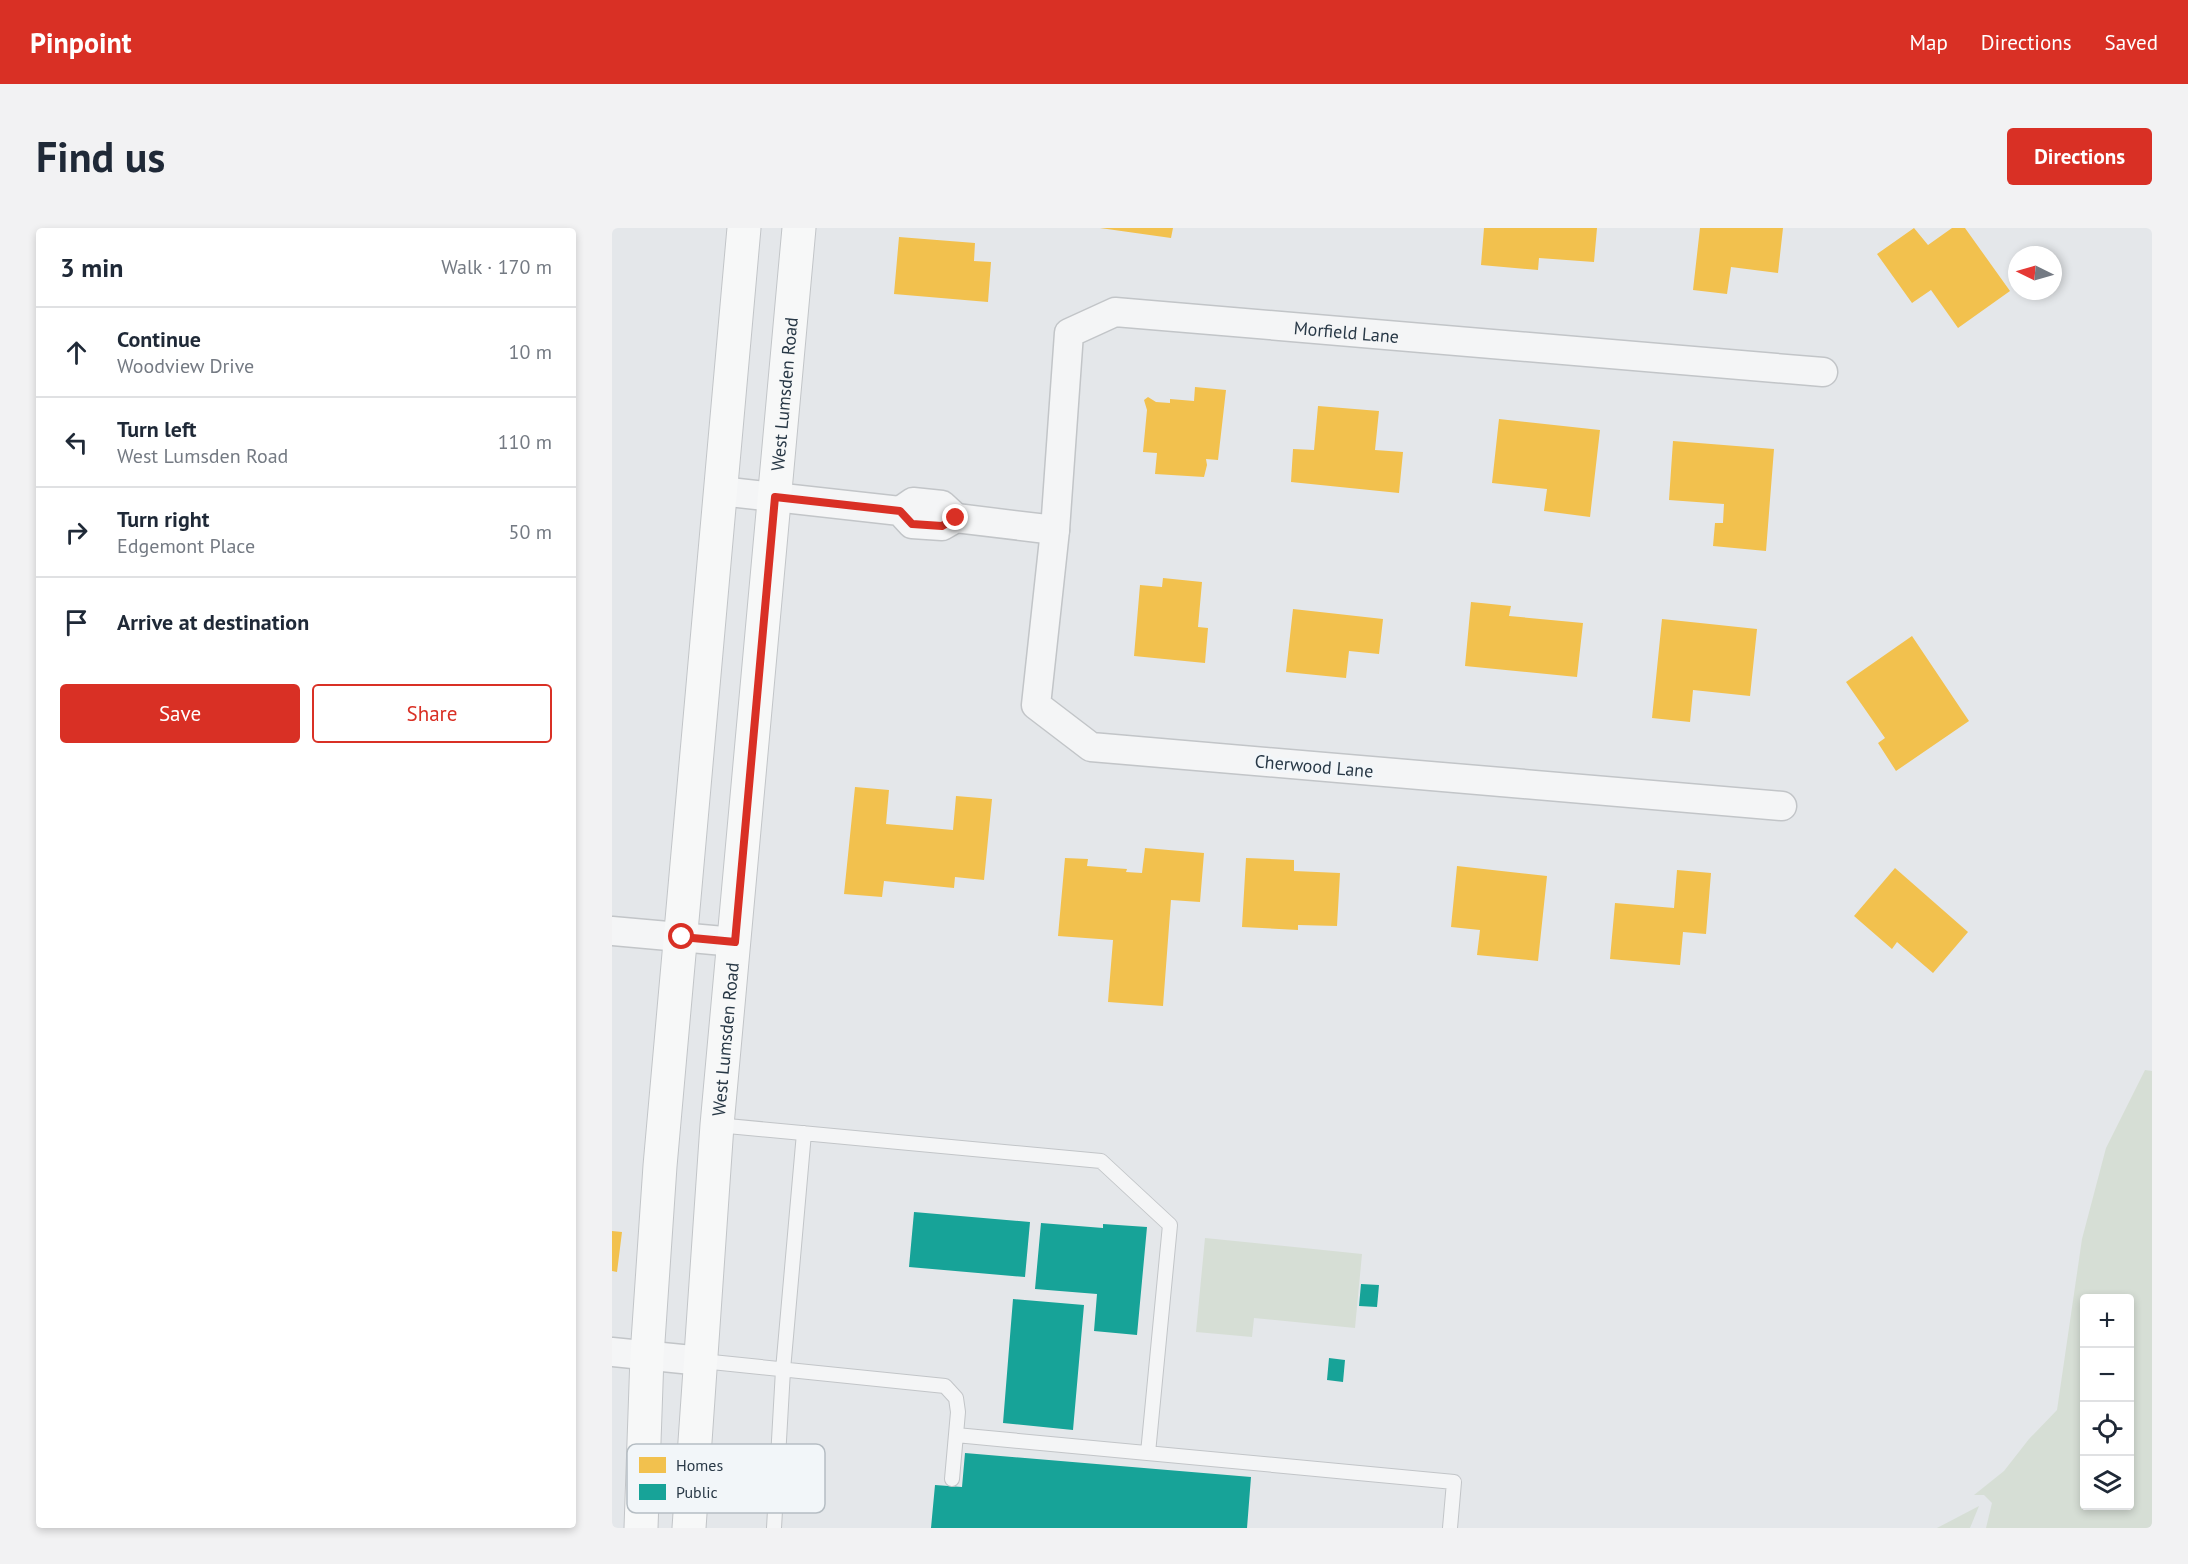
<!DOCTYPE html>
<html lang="en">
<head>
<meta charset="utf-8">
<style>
	body { margin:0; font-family:"PT Sans",sans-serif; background:#f2f2f3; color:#1f2937 }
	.controls { position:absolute; right:18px; bottom:18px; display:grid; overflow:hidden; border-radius:6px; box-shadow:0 3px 9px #0003 }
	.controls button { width:54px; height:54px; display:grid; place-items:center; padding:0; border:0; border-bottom:2px solid #e0e1e3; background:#fff; color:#1f2937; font:30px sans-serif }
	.compass { position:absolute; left:1396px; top:18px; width:54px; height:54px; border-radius:50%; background:#fff; box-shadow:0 3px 9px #0003; rotate:275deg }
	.stop { position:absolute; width:18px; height:18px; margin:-14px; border:4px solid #d93025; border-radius:50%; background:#fff }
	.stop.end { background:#d93025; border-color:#fff; box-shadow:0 2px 6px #0008 }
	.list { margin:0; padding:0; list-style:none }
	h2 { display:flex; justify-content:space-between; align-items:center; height:78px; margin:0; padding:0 24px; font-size:26px }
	h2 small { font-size:20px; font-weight:400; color:#747a83 }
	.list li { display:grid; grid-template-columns:39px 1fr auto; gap:18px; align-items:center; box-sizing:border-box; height:90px; padding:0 24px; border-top:2px solid #e0e1e3 }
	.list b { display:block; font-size:22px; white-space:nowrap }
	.list p { margin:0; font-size:20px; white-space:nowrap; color:#747a83 }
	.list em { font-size:20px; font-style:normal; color:#747a83 }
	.actions { display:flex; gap:12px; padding:18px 24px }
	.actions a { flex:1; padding:14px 0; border:2px solid #d93025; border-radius:6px; text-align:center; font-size:21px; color:#d93025 }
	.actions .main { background:#d93025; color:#fff }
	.icon { flex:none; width:33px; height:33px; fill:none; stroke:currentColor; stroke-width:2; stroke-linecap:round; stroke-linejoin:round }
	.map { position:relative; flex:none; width:1540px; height:1300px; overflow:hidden; border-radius:6px }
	header { display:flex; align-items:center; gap:36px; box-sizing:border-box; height:84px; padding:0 30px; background:#d93025; color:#fff }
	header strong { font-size:28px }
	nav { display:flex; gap:33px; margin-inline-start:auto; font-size:21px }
	.intro { display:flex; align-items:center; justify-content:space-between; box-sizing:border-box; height:144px; padding:0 36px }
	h1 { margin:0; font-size:42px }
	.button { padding:15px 27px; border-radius:6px; background:#d93025; color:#fff; font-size:21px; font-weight:700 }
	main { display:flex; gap:36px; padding:0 36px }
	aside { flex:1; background:#fff; border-radius:6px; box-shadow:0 3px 9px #0003 }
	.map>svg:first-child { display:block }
</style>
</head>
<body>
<header>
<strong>Pinpoint</strong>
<nav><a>Map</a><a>Directions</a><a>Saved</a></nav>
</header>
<div class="intro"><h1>Find us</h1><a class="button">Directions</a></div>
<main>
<aside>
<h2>3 min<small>Walk · 170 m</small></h2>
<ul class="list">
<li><svg class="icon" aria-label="ahead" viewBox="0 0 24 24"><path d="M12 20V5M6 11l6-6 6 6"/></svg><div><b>Continue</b><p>Woodview Drive</p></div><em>10 m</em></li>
<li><svg class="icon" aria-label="left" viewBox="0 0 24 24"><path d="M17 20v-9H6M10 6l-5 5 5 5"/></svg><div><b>Turn left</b><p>West Lumsden Road</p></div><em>110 m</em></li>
<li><svg class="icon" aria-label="right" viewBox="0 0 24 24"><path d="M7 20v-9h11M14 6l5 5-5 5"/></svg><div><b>Turn right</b><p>Edgemont Place</p></div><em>50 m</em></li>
<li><svg class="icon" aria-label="arrive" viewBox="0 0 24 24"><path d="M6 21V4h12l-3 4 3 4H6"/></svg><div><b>Arrive at destination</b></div></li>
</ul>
<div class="actions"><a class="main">Save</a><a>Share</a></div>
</aside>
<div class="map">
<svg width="1540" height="1300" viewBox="0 0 1540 1300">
	<rect width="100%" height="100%" fill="#e4e7ea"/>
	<path fill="#d6ded5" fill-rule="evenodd" d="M1533,842L1540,843V1300H1374L1380,1275L1372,1267H1362L1392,1243L1417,1211L1445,1182L1470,1011L1494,920ZM1518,1070V1278H1472V1070Z
		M593,1010L750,1026L743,1100L642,1090L640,1109L584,1104Z
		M1367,1278L1358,1300H1325Z"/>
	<path fill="#f2c14e" d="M488,0H561L559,10Z
		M872,0H985L982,34L927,30L926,42L869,37Z
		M1088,0H1171L1166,45L1119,39L1115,66L1081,62Z
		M1302,0L1316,17L1340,0H1353L1398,63L1346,100L1319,62L1300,75L1265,26Z
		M287,9L363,15L362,33L379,34L376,74L282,66Z
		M583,159L614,162L606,232L594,231L595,237L592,249L543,246L545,225L531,224L535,182L532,172L536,169L544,174L558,175V171L582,173Z
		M706,178L767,183L763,222L791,224L787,265L679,254L681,221L702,222Z
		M887,191L988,202L978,289L932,283L935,261L880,255Z
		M1061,213L1162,221L1154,323L1101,318L1103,295H1111L1112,276L1057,272Z
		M551,350L590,354L586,399L596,400L593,435L522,428L528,357L550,359Z
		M859,374L899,378L897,388L971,395L965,449L853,438Z
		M681,381L771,391L767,426L737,423L734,450L674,444Z
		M1050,391L1145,401L1138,468L1081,462L1078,494L1040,490Z
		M1300,408L1357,493L1284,543L1266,515L1273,510L1234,454Z
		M243,559L277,562L274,596L341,602L344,568L380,571L372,652L343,649L342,660L272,653L270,669L232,666Z
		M533,620L592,625L588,674L559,672L551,778L496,774L501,712L446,708L453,630L476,631L475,638L515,641L514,644L530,645Z
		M634,630L682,632V643L728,645L725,698L686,697V702L630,699Z
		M845,638L935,648L926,733L865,727L868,702L839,699Z
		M1283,640L1356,704L1321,745L1285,714L1280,721L1242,688Z
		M1065,642L1099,645L1094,706L1071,704L1068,737L998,731L1003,675L1062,680Z
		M0,1003L10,1004L5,1044L0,1043Z"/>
	<path fill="#17a398" d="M302,984L418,994L413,1049L297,1039Z
		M429,995L491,1000V996L535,999L525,1107L482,1103L485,1066L423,1061Z
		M749,1056L767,1057L765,1079L747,1078Z
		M401,1071L472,1077L461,1202L391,1195Z
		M717,1130L733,1132L731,1154L715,1152Z
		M353,1225L639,1249L635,1300H319L323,1257L350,1259Z"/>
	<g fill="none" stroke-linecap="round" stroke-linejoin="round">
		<g stroke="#c2c5c8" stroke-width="16">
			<path id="lane" d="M105,897L489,933L558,997L536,1225
				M90,1133L333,1158L344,1170L346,1184L340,1251
				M344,1207L842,1254L838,1300
				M162,1300L171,1142L192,905"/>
		</g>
		<g stroke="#c2c5c8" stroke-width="31">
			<g id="street">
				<path d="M108,263L288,283L300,296L330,298L344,290L443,302"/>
				<path d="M288,283L301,274L330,277L344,290"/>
				<path id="s1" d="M1170,578L479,519L424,477L443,302L457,105L503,84L1211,144"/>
				<path d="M0,703L123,714"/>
				<path d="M0,1124L90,1133"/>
			</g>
		</g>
		<g stroke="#c2c5c8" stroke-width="35">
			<g id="secondary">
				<path d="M29,1300L35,1128L48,938L132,0"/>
				<path id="s2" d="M77,1300L105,897L187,0"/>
			</g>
		</g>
		<use href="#lane" stroke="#f4f5f6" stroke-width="14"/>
		<use href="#street" stroke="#f4f5f6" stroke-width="28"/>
		<use href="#secondary" stroke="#f7f8f8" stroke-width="33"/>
	</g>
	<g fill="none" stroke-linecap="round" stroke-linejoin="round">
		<path stroke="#d93025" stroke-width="8" d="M70,709L123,714L163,269L288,283L300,296L330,298L344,290"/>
	</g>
	<g text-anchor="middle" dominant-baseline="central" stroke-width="6" stroke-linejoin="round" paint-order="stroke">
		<g font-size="18" fill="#283846" stroke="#f2f6f9">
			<text stroke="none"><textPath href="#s1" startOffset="1419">Morfield Lane</textPath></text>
			<text stroke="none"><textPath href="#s2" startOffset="1138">West Lumsden Road</textPath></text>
			<text transform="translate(702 538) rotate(5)">Cherwood Lane</text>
			<text stroke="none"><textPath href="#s2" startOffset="490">West Lumsden Road</textPath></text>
		</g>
	</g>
	<rect x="15" y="1216" width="198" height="69" rx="9" fill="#f2f6f9" stroke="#b5bdc3" stroke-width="1.5"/>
	<rect x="27" y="1229" width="27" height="16" fill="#f2c14e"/>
	<rect x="27" y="1256" width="27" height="16" fill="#17a398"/>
	<g font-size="16" fill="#283846">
		<text x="64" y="1243">Homes</text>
		<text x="64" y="1270">Public</text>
	</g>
</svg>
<div class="controls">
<button>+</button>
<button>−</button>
<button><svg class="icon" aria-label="locate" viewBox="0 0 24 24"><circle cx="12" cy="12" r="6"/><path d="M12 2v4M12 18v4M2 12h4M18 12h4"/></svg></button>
<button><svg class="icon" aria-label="layers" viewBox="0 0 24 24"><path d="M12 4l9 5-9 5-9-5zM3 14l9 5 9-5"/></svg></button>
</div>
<svg class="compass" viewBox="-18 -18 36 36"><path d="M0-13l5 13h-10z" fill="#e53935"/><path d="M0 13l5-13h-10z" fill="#747a83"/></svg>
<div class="stop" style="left:70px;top:709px"></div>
<div class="stop end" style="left:344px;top:290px"></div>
</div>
</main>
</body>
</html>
